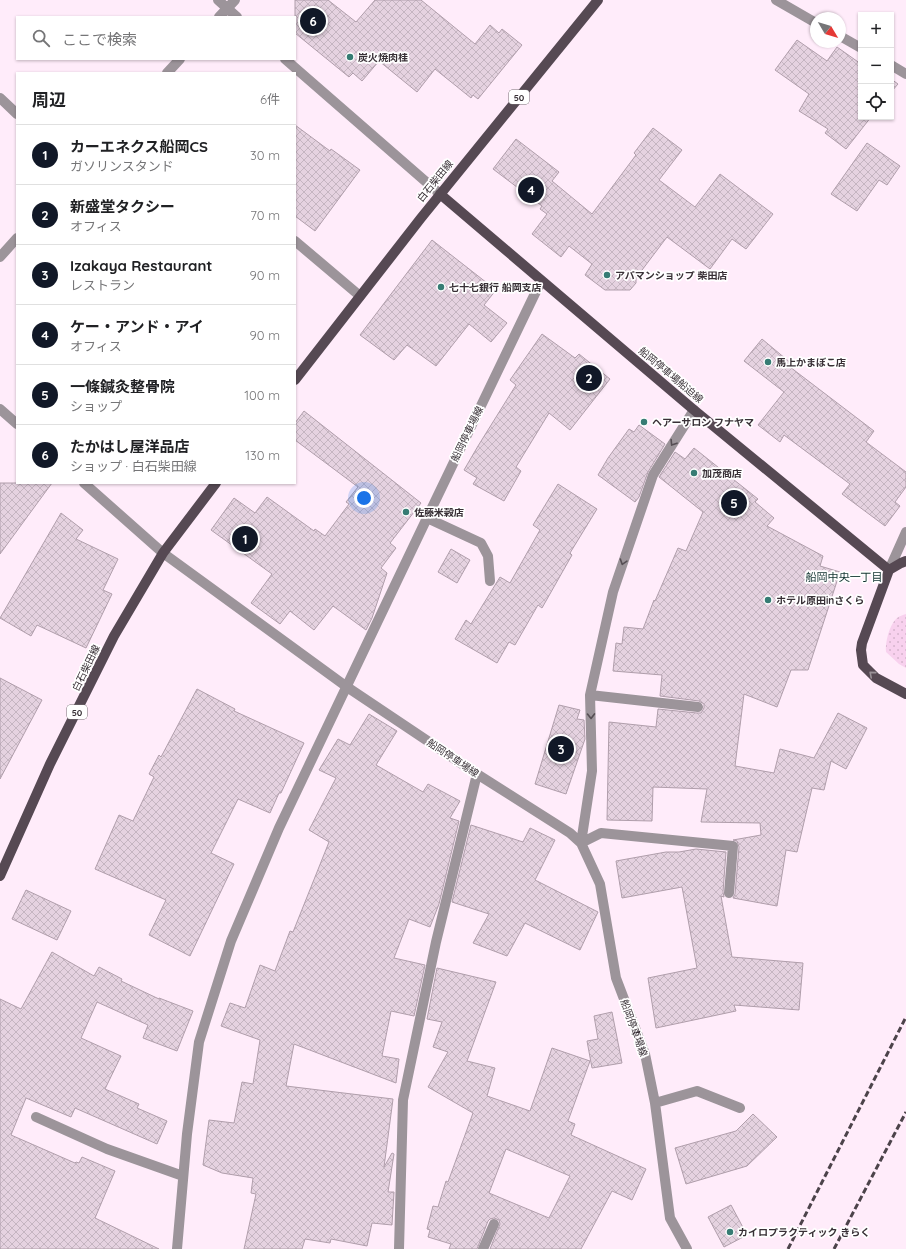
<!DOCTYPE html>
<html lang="ja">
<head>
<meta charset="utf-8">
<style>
	body { margin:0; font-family:Quicksand,"Noto Sans JP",sans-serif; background:#f6f6f6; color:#202124 }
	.controls { position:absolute; right:12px; top:12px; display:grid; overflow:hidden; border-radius:0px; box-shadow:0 1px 3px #0004 }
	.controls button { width:36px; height:36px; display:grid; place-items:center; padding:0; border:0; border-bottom:1px solid #e0e0e0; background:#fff; color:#202124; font:20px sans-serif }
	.compass { position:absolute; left:810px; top:12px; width:36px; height:36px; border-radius:50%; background:#fff; box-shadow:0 1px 3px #0004; rotate:128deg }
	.you { position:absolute; left:364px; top:498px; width:14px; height:14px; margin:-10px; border:3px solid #fff; border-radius:50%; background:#1a73e8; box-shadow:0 0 0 6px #1a73e833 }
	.badge { display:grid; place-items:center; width:26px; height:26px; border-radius:50%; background:#111827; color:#fff; font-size:13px; font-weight:700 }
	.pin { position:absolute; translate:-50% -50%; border:2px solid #fff; box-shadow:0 1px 4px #0006 }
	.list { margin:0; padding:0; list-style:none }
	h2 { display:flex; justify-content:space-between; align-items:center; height:52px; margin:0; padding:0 16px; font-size:17px }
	h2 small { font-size:13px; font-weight:400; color:#757577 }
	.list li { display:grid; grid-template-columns:26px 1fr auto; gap:12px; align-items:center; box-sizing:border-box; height:60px; padding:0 16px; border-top:1px solid #e0e0e0 }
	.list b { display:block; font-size:15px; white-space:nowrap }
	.list p { margin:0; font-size:13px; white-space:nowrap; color:#757577 }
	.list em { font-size:13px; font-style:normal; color:#757577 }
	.icon { flex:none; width:22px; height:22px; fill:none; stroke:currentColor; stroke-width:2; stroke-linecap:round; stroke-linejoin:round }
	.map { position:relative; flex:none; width:906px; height:1249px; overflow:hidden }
	.search { position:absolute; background:#fff; box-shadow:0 1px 3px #0004; left:16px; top:16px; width:280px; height:44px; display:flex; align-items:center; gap:10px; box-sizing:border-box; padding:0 14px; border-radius:0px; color:#757577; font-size:15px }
	.panel { position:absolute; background:#fff; box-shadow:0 1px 3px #0004; left:16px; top:72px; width:280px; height:412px; border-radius:0px }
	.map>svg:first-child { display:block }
</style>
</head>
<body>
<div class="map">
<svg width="906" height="1249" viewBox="0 0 906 1249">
	<defs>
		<pattern id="grass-dots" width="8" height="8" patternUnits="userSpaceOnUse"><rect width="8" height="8" fill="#f8d1ee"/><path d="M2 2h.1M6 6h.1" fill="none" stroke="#d5b4cd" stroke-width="1.8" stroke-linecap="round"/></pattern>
		<pattern id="building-cross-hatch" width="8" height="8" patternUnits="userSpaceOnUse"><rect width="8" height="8" fill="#e5d2e0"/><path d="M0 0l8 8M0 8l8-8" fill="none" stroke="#c5b5c1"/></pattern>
	</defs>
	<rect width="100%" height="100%" fill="#ffecfa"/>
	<path fill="url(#grass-dots)" d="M906,614V668L899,664L886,652C885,643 889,625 897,618C899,616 903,615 906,614Z"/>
	<path fill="url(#building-cross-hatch)" stroke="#b09eab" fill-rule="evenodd" d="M295,0H328L356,22L375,0H421L475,44L490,25L499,33L502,29L522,45L478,99L473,95L471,98L435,69L417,92L379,61L362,81L353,73L349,77L295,33Z
		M797,40L827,61L837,47L861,64V117H871L846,149L825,133L828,129L799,111L809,94L775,70Z
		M891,79L898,84L891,92Z
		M295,125L330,151L331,149L360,170L315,231L295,216Z
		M653,128L682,150L659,180L695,207L720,174L773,214L746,249L732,239L710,269L667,237L636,278V283L630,290H605L585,275L592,264L569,246L561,257L532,234L547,214L540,209L542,206L493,169L516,139L559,172L552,181L592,214L636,155L634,153Z
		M867,143L900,166L887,185L879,180L857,211L831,194Z
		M432,240L496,290L484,305L507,323L491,342L469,324L436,366L407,345L394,360L360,335Z
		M542,334L575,358L579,354L610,379L570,430L549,413L516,467L521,471L504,501L473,484L477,478L464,470L478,446L516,385L510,380Z
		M762,339L792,364L790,367L874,431L866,442L906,472V487L895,502L900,506L885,526L842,494L850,484L784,435L780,442L758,425L784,392L744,361Z
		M304,411L421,503L390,543L396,548L381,568L387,573L372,618L366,630L333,606L314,630L290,611L280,624L251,603L272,574L211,530L234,498L255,513L267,497L314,531L315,529L325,536L349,504L346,502L358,487L295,440V423Z
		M639,425L665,444L648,472L639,497L635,502L598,475L608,458L629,429L634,432Z
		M694,448L758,499L755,502L774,518L767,526L823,556L820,566L840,572L808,670H791L777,707L744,694L735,766L774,773L780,749L814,758L838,713L867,728L846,769L831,761L824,790L812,788L797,852L786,850L777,906L733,898L735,894L739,847L737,841L733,840L761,835L760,823L701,822L707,789L653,787L652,821L607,820L609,722L656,727L658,709L697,713H701L704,708V704L699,701L660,696L662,675L613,671L616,643L622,644L624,627L643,629L654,600L655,601L678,548L686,551L703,512L659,477L675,452L685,459Z
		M0,483H52L0,554Z
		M558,484L597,509L570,553L572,555L542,608L538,605L515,645L509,642L497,663L455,639L466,620L471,624L500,577L510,583L540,530L533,525Z
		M61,513L83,530L76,539L118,559L103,590L112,594L86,648L37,625L31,636L0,618Z
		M451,549L470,560L457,583L438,572Z
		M0,678L42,700L0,779Z
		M197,689L235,709L234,711L304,743L281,793H279L270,813L238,799L211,853L234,864L190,956L149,935L166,900L95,869L119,815L133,821L154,777L149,774L159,755L161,757Z
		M559,705L580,710L577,719L584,720L585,739L566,794L535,784Z
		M369,714L397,731L376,765L423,792L428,784L460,801L450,818L459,821L439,904L430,927L409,919L394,958L425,965L414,1016L391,1011L382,1056L399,1059L396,1083L294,1044L286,1086L393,1099L384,1167L392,1153L394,1154L388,1192H394L392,1225L372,1223L367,1246L331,1239L330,1243L305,1239L302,1249H244L256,1194L251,1193L253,1178L222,1173L203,1165L209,1120L234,1123L242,1082L253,1084L260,1040L221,1026L230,1003L245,1008L260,965L275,971L290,931L293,932L329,842L309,830L336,778L319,770L338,739L350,745Z
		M471,825L523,842L530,828L555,840L535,880L598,912L580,950L525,923L507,956L473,943L489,914L452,902Z
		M696,849L726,852L723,892L724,897L721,896L732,957L803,963L799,1010L734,1005L736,1011L656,1028L648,978L697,968L682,887L622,898L616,861L666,852H679Z
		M26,890L71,911L57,940L12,919Z
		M52,952L94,976L99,967L122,979L121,981L159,999V998L193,1011L177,1051L143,1038L148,1025L97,1002L81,1038L121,1056L105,1089L139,1104L137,1108L167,1121L157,1144L75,1108L71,1117L26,1098L11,1135L75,1163L76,1162L79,1163L82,1157L115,1171L95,1218L159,1249H0V999L21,1009Z
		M437,968L496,982L467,1061L495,1068L487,1096L530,1111L552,1048L590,1061L568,1121L575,1124L571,1135L646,1169L632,1200L612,1191L581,1249H490L500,1224L499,1220L494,1218L490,1219L488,1221L477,1249H449L451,1244L428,1237L430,1230L427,1229L433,1206L438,1207L446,1181L448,1182L473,1113L428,1087L448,1052L433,1047L442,1022L427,1019ZM506,1149L570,1176L549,1218L489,1193Z
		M612,1012L622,1063L592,1068L587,1041L598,1039L594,1016Z
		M753,1114L777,1137L747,1166L686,1184L675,1148L736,1131Z
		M731,1205L747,1235L724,1247L708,1217Z"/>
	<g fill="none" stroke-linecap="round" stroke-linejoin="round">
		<path stroke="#9c949a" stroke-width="10" d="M218,0L237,17
			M776,0L816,23
			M219,17L235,0
			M840,36L861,48
			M285,59L440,194
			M891,65L906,74
			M167,73L180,59
			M0,98L17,114
			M295,241L360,296
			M0,257L17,238
			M0,409L17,424
			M84,483L163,553L347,687L477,774L570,833L581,843L600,884L616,978L645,1054L655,1103L670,1218L687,1249
			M427,518L481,543L488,556L490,581
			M889,570L906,532
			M590,695L698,707
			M581,843L592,771L590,695L613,592L653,475L694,410
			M581,843L601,833L733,846L729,893
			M655,1103L697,1091L740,1108
			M36,1117L107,1149L183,1176
			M177,1249L187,1134L199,1042L231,941L279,828L427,518L541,281
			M399,1249L403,1100L436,942L477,774
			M483,1249L494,1224"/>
		<path stroke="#564953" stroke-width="10" d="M440,194L694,410L889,570
			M295,380L421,218L598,0
			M906,561L901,563L889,570L862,643L861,650L863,665L876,678L906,694
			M0,876L50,764L114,636L163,553L216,483"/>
		<path stroke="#4c434a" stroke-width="3" stroke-dasharray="6 3" stroke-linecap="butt" d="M788,1249L906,1017
			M834,1249L906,1112"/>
	</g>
	<defs><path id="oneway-chevron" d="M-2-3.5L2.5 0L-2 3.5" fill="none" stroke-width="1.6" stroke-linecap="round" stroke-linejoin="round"/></defs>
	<g stroke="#564e54">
		<use href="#oneway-chevron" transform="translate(673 443) rotate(122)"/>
		<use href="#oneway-chevron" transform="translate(623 562) rotate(108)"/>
		<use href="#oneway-chevron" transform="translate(591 716) rotate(89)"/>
	</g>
	<use stroke="#9a9298" href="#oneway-chevron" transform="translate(872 674) rotate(-139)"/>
	<g fill="#367c74" stroke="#fff" stroke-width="1.5">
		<circle cx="350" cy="57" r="4"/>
		<circle cx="607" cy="275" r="4"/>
		<circle cx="441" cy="287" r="4"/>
		<circle cx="768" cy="362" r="4"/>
		<circle cx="644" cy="422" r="4"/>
		<circle cx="694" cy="473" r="4"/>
		<circle cx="406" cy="512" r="4"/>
		<circle cx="768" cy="600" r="4"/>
		<circle cx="730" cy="1232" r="4"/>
	</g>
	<g text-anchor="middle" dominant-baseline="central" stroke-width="3.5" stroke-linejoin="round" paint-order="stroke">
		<g fill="#fff" stroke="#746e72" stroke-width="1">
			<rect x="509" y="90" width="20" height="14" rx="3"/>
			<rect x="67" y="705" width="20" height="14" rx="3"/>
		</g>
		<g font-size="9" font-weight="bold" fill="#383036">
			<text x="519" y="97">50</text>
			<text x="77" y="712">50</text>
		</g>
		<g font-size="10" font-weight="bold" fill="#383036" stroke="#fff" text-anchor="start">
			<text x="358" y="57">炭火焼肉桂</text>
			<text x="615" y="275">アパマンショップ 柴田店</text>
			<text x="449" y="287">七十七銀行 船岡支店</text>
			<text x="776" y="362">馬上かまぼこ店</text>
			<text x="652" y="422">ヘアーサロン フナヤマ</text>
			<text x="702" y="473">加茂商店</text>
			<text x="414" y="512">佐藤米穀店</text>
			<text x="776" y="600">ホテル原田inさくら</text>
			<text x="738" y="1232">カイロプラクティック きらく</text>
		</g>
		<g font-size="10" fill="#383036" stroke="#fff">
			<text transform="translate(435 181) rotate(-51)">白石柴田線</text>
			<text transform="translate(671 375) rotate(40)">船岡停車場船迫線</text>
			<text transform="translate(467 434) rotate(-64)">船岡停車場線</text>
			<text transform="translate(86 668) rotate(-64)">白石柴田線</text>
			<text transform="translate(453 758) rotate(34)">船岡停車場線</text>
			<text transform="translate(634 1028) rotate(70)">船岡停車場線</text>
		</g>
		<g font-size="11" fill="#0f322e" stroke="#fff">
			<text x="844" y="577">船岡中央一丁目</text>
		</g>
	</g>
</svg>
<div class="controls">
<button>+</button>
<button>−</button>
<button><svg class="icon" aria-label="locate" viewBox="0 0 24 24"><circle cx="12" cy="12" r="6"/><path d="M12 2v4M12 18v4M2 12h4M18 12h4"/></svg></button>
</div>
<svg class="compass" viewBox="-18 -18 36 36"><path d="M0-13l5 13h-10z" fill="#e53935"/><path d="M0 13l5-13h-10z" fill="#757577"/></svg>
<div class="you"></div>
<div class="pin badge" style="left:245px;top:539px">1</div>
<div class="pin badge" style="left:589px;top:378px">2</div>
<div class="pin badge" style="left:561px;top:749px">3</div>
<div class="pin badge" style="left:531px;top:190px">4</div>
<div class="pin badge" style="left:734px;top:503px">5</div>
<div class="pin badge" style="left:313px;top:21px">6</div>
<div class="search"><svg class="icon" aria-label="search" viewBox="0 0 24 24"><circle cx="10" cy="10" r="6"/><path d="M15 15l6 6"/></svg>ここで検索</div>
<section class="panel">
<h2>周辺<small>6件</small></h2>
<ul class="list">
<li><span class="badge">1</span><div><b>カーエネクス船岡CS</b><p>ガソリンスタンド</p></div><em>30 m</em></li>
<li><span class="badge">2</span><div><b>新盛堂タクシー</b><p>オフィス</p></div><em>70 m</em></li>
<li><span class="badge">3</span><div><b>Izakaya Restaurant</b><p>レストラン</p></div><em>90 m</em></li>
<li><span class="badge">4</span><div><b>ケー・アンド・アイ</b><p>オフィス</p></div><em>90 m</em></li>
<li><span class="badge">5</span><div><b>一條鍼灸整骨院</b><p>ショップ</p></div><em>100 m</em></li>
<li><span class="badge">6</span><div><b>たかはし屋洋品店</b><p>ショップ · 白石柴田線</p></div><em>130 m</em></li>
</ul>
</section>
</div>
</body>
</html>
